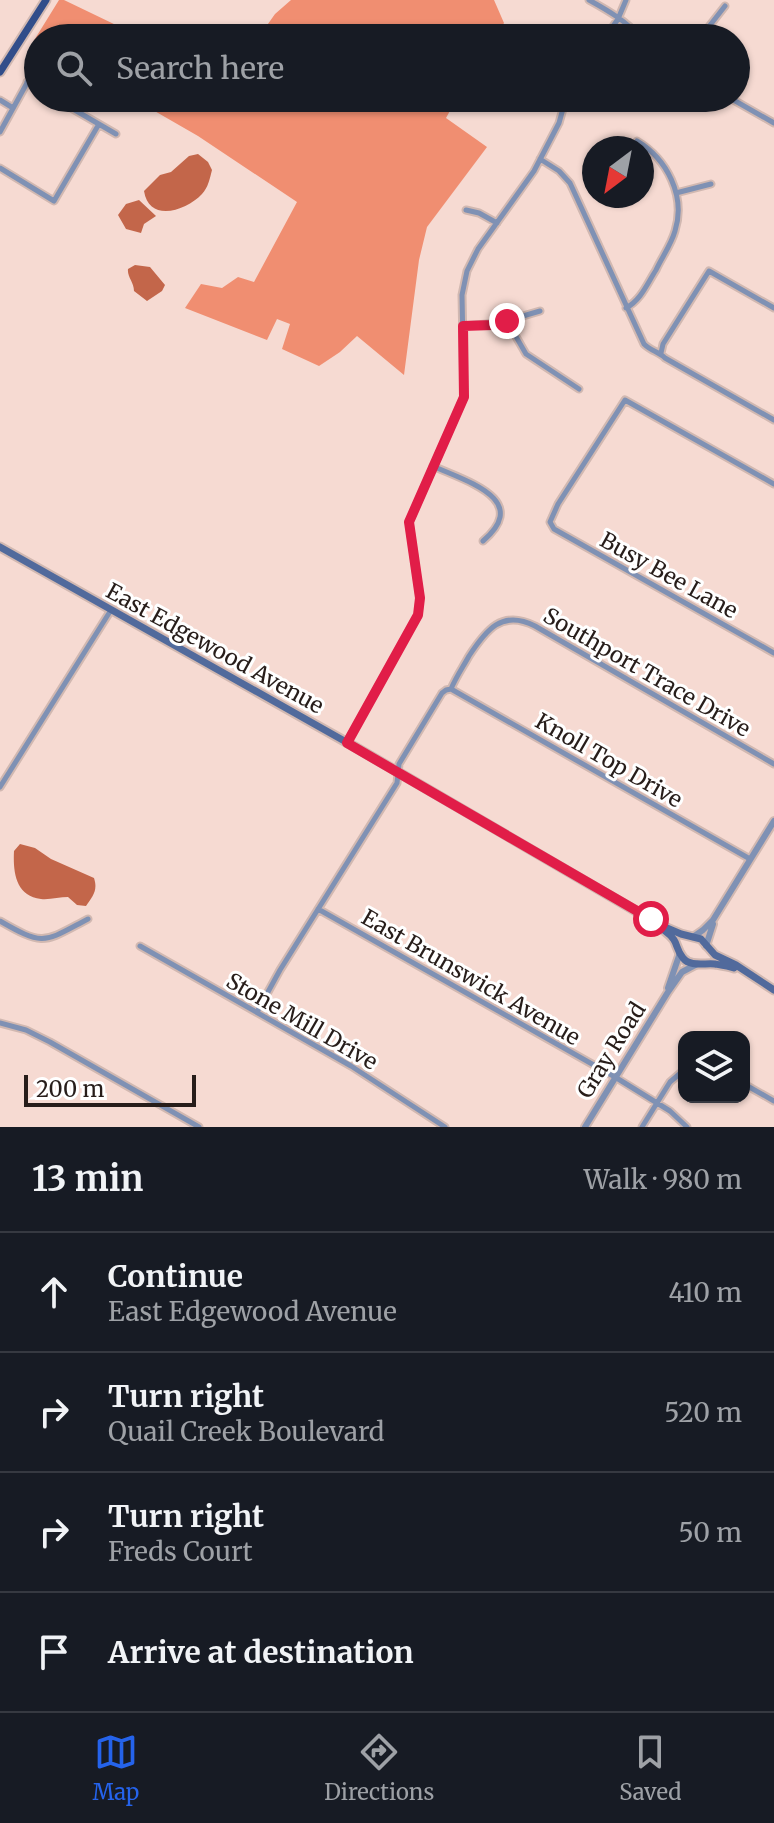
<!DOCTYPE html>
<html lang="en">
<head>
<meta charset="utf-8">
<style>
	body { margin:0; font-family:Merriweather,serif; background:#20242c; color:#f1f3f6 }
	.controls { position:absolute; right:24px; bottom:24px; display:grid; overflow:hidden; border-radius:16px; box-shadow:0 2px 6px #0004 }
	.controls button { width:72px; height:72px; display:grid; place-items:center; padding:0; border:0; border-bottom:2px solid #363941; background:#171b24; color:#f1f3f6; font:40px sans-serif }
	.compass { position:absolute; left:582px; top:136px; width:72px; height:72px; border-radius:50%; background:#171b24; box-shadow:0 2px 6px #0004; rotate:212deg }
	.scale { position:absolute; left:24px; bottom:20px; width:172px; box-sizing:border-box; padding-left:8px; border:4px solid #271d1a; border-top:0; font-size:22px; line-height:28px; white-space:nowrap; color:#271d1a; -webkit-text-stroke:6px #fff; paint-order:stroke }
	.stop { position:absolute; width:24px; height:24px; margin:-18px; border:6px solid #e11d48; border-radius:50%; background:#fff }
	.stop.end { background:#e11d48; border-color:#fff; box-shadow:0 2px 8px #0008 }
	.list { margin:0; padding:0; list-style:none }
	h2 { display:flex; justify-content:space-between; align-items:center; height:104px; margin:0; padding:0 32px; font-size:34px }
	h2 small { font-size:26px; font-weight:400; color:#9ea1a6 }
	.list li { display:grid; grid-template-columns:52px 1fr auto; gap:24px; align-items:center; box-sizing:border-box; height:120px; padding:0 32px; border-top:2px solid #363941 }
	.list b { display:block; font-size:30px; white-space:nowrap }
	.list p { margin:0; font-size:26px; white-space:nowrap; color:#9ea1a6 }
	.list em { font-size:26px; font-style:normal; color:#9ea1a6 }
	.icon { flex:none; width:44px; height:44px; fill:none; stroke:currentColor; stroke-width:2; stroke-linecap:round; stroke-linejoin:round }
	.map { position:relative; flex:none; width:774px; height:1127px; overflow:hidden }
	.search { position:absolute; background:#171b24; box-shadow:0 2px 6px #0004; left:24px; right:24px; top:24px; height:88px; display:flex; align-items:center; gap:20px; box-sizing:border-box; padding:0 28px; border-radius:44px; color:#9ea1a6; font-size:30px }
	.sheet { height:584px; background:#171b24 }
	nav { display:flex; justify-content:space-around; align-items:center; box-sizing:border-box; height:112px; border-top:2px solid #363941; background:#171b24; font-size:22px; color:#9ea1a6 }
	nav a { display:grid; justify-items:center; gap:4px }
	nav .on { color:#2563eb }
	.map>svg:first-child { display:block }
</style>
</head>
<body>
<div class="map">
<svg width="774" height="1127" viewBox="0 0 774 1127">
	<rect width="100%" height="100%" fill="#f6dad2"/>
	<path fill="#f08e71" d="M59,0H64L143,38H38V45L33,42Z
		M291,0H494L504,23L495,38H258L275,14Z
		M132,98H457L446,118L487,147L427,227L419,260L404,375L357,336L340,352L319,366L282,349L290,324L277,319L267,340L185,308L201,284L222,288L238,277L254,282L297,202L198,136Z"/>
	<path fill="#c3664a" d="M198,154L208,162L212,170C210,178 208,188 202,194C186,211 149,223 144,191L160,175L171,172L189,156Z
		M139,200L156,216L144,224L141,233L126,229L118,215L126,204Z
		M135,265L150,267L165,285L162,291L147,301L134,291C134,282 127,277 128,269Z
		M20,844L35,848L51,859L94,878C98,890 93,896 86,906L77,905L68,897C60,897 49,900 41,899C15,896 13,871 14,851Z"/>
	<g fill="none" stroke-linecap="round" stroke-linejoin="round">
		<g stroke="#d1b8b1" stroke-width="9">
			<path id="minor" d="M589,0C609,11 626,21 641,38
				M605,38L618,19L626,0
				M700,38L725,6
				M27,82L38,89
				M54,98L116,134
				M730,98L774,123
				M0,100L13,108
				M0,132L38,63
				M540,159L559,171L570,183L644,344C651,351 659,352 665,358L774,420
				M0,168L54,201L99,124
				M676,193L711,184
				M466,210L479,213L497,223
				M626,308C641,300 647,284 656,270C662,257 671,245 675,231C686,196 667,159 637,141
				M507,321L526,354L579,389
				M463,326L499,323L540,311
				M661,353L663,344L709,271L774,308
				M433,466C465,481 532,499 483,541
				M774,484L625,400L558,504L550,522L554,529L774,653
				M451,689L750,859
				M347,743L418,615L420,598L409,522L464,397L462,295L467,271L478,249L534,171L559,123L566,98
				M0,787L111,610
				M318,909L615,1077L670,1111L687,1127
				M0,921C45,947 44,942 88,919
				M140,946L351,1066L445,1127
				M257,1012L280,970L397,783L399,764L442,693L446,690L451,689C456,677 463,667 469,656C486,630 502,609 535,626L774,764
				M0,1023L26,1030L50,1042L199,1127
				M744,1084L774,1101
				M642,1127L670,1082L684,1070"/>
		</g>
		<g stroke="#d1b8b1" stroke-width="10">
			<path id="tertiary" d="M693,937L703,930L713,920L774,821
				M706,946L713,924
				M668,988L680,953
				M585,1127L668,992L682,972L697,964"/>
		</g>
		<g stroke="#d1b8b1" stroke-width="11">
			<path id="secondary" d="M0,547L355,747L660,925L681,934L701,939L715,955L736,965L774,990
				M665,931C680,942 674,947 683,958C690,967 704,963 715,964C721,965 728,966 734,968"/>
		</g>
		<g stroke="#d1b8b1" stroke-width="11">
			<path id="primary" d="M0,72L46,0"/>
		</g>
		<use href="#minor" stroke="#7f91b4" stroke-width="5"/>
		<use href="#tertiary" stroke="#7f91b4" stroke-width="6"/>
		<use href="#secondary" stroke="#516a9c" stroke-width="7"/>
		<use href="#primary" stroke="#314d8a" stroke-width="7"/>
	</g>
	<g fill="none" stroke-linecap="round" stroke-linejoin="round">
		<path stroke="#e11d48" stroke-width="10" d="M507,321L493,325L463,326L464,397L409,522L420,598L418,615L347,743L651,919"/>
	</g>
	<g text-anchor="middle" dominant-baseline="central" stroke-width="6" stroke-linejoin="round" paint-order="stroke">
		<g font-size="22" fill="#271d1a" stroke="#fff">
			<text transform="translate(669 575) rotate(29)">Busy Bee Lane</text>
			<text transform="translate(215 648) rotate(29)">East Edgewood Avenue</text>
			<text transform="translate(647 672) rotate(30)">Southport Trace Drive</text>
			<text transform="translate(609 760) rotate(30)">Knoll Top Drive</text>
			<text transform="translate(471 977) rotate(30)">East Brunswick Avenue</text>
			<text transform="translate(302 1021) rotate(30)">Stone Mill Drive</text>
			<text transform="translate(611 1050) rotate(-58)">Gray Road</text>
		</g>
	</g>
</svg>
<div class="controls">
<button><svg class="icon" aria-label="layers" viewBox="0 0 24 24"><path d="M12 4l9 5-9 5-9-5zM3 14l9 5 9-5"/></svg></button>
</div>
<svg class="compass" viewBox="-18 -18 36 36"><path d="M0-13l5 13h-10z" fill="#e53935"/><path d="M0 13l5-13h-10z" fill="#9ea1a6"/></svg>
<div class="scale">200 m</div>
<div class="stop" style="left:651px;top:919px"></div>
<div class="stop end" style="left:507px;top:321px"></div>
<div class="search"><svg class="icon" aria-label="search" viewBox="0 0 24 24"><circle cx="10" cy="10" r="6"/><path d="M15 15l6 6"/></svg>Search here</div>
</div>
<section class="sheet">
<h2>13 min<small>Walk · 980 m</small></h2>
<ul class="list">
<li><svg class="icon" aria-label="ahead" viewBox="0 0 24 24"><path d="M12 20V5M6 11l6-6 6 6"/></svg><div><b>Continue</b><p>East Edgewood Avenue</p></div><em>410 m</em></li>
<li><svg class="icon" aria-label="right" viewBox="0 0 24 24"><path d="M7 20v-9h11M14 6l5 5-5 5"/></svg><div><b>Turn right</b><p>Quail Creek Boulevard</p></div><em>520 m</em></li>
<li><svg class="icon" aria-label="right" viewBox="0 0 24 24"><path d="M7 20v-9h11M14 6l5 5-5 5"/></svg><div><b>Turn right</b><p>Freds Court</p></div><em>50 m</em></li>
<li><svg class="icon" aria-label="arrive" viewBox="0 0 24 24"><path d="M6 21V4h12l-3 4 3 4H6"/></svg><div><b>Arrive at destination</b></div></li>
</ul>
</section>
<nav>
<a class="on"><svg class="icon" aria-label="map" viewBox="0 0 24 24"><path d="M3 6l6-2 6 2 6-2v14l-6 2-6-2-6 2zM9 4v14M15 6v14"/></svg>Map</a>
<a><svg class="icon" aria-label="directions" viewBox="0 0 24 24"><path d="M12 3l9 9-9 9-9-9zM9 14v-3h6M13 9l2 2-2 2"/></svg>Directions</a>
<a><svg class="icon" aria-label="saved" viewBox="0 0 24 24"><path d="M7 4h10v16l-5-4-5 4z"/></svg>Saved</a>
</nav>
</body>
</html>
